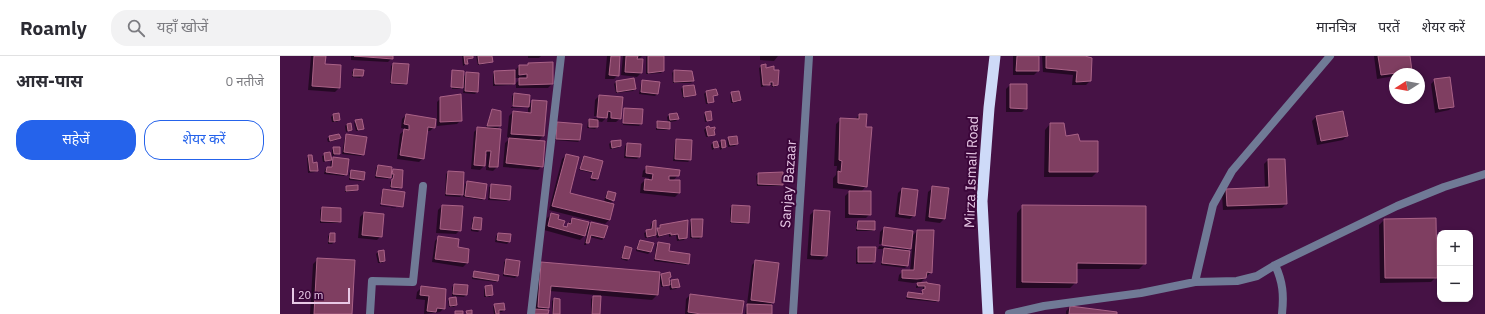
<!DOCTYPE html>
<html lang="hi">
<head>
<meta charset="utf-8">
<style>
	body { margin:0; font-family:"IBM Plex Sans","Noto Sans Devanagari",sans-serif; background:#f2f2f3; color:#2b2b33 }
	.controls { position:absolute; right:12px; bottom:12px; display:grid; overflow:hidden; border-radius:8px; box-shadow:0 2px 6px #0003 }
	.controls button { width:36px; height:36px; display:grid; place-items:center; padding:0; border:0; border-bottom:1px solid #e1e1e2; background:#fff; color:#2b2b33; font:20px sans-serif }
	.compass { position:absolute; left:1109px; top:12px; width:36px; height:36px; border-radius:50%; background:#fff; box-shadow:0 2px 6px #0003; rotate:259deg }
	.scale { position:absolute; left:12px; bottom:10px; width:58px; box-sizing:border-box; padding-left:4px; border:2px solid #e8c9e6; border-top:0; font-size:11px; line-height:14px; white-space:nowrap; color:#e8c9e6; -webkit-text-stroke:3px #3b063a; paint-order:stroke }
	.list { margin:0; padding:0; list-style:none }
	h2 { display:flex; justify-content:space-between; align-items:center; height:52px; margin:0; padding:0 16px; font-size:17px }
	h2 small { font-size:13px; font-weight:400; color:#7c7c81 }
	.actions { display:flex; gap:8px; padding:12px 16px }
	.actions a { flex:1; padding:9px 0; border:1px solid #2563eb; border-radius:16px; text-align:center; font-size:14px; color:#2563eb }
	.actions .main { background:#2563eb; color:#fff }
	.icon { flex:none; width:22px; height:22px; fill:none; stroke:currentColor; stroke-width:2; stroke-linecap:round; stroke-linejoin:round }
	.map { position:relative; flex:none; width:1205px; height:258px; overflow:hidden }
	header { display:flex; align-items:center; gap:24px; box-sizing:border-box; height:56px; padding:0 20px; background:#fff; border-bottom:1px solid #e1e1e2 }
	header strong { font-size:19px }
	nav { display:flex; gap:22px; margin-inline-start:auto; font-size:14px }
	.search { width:280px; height:36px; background:#f2f2f3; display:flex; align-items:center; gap:10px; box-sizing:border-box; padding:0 14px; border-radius:16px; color:#7c7c81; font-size:15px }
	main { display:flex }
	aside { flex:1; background:#fff }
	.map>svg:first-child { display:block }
</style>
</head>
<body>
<header>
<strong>Roamly</strong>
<div class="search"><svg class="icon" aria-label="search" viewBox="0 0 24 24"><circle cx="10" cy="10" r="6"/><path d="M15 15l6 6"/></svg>यहाँ खोजें</div>
<nav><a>मानचित्र</a><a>परतें</a><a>शेयर करें</a></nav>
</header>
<main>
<aside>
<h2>आस-पास<small>0 नतीजे</small></h2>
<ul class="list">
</ul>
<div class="actions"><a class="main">सहेजें</a><a>शेयर करें</a></div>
</aside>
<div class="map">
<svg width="1205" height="258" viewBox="0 0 1205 258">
	<rect width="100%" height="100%" fill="#461245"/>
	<path fill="#0007" d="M31,0H45L44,9L59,32L55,36L28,34Z
		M71,0H112V2L108,6L71,4Z
		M182,0H192V1L187,4V7L183,10Z
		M196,0H211L212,5L210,7L198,9Z
		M248,0H261L259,2H248Z
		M327,0H339L338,19L334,23H325Z
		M343,0H362L358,4L361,17L357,21L341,19Z
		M368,0H383V15L381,17L366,18V1Z
		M480,0H498L494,5L480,4Z
		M733,0H758V15L754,19H733Z
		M762,0H800L810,25L806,29H792L793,19L763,16Z
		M1094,0H1129L1131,15L1128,18H1115V20L1097,23Z
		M113,8L126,27L124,29L110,28L111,10Z
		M249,8L272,28L268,32H236V27L241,22H234V27L232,29L213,30V18L215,16L235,15L239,10H247Z
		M482,10L486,13L497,29L495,31H492L491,28H489L487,30L481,31L479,12Z
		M74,14L83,15L82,20L80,22L72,21V16Z
		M394,15L413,25L411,27H393L392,17Z
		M173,16L183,21L187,17L197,36L195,38L183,37L184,29L180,33H172Z
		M1155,24L1173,50L1169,54L1155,57L1151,28Z
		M362,25L377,38L375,40L359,38L361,27Z
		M336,26L355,33L353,35L336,37L334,28Z
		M730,29L746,52L742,56H726V33Z
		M403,31L415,39L413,40L403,42L401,33Z
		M426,36L437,39L432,41L433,45L431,47L426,48L424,38Z
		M452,37L460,44L458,46L451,47L450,39Z
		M234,38L248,50L252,45L263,80L257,86L262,110L258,114L223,111L225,87L230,82L227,81L229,60L233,56L248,57V50L232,49V40Z
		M319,40L340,57L342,55L341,69L342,61L336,66H327L328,60L322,66L317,65V71L315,73L307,72L308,66L310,64H313L314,62L324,63V61L314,60L315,44Z
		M161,42L181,64L177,68L157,70V46Z
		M231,51L247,52H231Z
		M344,53L362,54L361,68L359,70L343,69Z
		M213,54L220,70L217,73V111L213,115L206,114L207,98H205L204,110L200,114L191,113L194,76L198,72H206L211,56Z
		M426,57L431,64L425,66L424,59Z
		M58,58L59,64L57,66H52L51,61L53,59Z
		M126,59L154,71L150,75H146L143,102L139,106L117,103L120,78L126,73L121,72L122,63Z
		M389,59L398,63L396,65L389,66V72L387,74H376V68L378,66L388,67L387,61Z
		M579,59L585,72L586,130L581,136L590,158L586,162H565V140L571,134L553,132V122L556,119L557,110H554L556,68L561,63L575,64Z
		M1036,61L1067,80L1063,84L1037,89L1032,65Z
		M76,65L83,72L81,74L76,75L74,67Z
		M67,68H70L71,73L66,76L65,70Z
		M770,68L786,82L799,86L817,116L812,121H764L765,74Z
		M276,69L300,84L298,86L275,84Z
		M426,72H434L433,79L432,80L426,81L424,74Z
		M67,79L83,98L81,100L62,98L65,81Z
		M49,81L59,82L57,84L48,86L47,83Z
		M449,82L457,88L455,90L448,91L447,84Z
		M397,84L411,85L410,104L408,106L393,105L395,86Z
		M441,85H445V91L440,94L439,87Z
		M331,86L340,90L338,92L330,93L329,88Z
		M433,87L438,91L432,94L431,89Z
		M347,88L360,89L359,101L357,103L344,102L345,90Z
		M54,92L59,97L57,99L52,100V94Z
		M49,97L51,103L43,106L42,100Z
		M286,99L289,137L324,146L326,138L328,136L333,144L330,148H333L329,164L325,168L269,154L282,103Z
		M29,100L37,114L35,116L28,117L27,102Z
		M304,101L317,123L315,125L310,124L312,117L299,114L302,103Z
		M53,102L66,118L64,120L44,118L45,114L47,112H50L51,104Z
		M988,104L1006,148L1002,152L943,154L942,138L946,134L985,132L984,108Z
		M98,110L110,116L113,114L121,131L119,133L110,132V126L112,124V120H110L108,123L95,122L96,112Z
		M367,111L398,119L393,125H399V137L395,141L360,137L361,128L365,124H369V122L362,121L363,115Z
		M71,115L83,123L81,125L69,124V117Z
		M168,116L182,139L180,141L165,140L166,118Z
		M478,118L502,128L500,130H477L476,120Z
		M187,126L204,142L202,144L183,141L185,128Z
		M211,130L229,143L227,145L208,144L209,131Z
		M67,131L77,133L75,135L65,136V133Z
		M653,132L664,163L660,167L645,165L648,136Z
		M622,133L634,159L630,163L615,161L618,137Z
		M104,134L121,150L100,147L102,136Z
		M100,149L120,152L100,150Z
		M162,150L180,174L176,178L156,177L158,154Z
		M452,150L468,166L466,168L450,167V152Z
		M743,150L865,207L859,213H796V226L790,232H736L737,157Z
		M42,152L60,165L58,167H40V154Z
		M534,155L546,200L542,204L527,203L530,159Z
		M84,157L101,180L97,184L78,182L80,161Z
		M272,158L282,171L285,172L292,163L307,171L311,167L324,182L322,184L310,181L306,189H304L307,177L300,184L264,174L267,162Z
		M194,162L200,174L198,176L191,175L192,164Z
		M412,164L421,181L419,183L410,182V166Z
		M1104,164L1156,221L1151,226L1100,227L1099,169Z
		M373,166L375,176L380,169L406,181L404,184L397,185L396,179L389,181V178L377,182L376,178L373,181L365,182L364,177L370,174L371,168Z
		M578,166L594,173L592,175H576V168Z
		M604,172L631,181L637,175L651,216L639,228L646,227L658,244L656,246L626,243L628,237L641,239L643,231L636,232V230L640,226L633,227L618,225L619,219L623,215H630L633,183H631L630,192L627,195V210L625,212L601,209L603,193H598L599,190L628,193V191L599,188L600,176Z
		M50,178H54V186L52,188H48V180Z
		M218,178L229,186L227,188L215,186L216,180Z
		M159,181L177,192L187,207L183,211L152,206L155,185Z
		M360,185L372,188L370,196L368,198L356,195L358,187Z
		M378,187L388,196L408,207L406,209L374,205L376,189Z
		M345,192L349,203L347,205L341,203L343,194Z
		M578,192H595L594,206L592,208H576V194Z
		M98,196L104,205L102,207H98L96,198Z
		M38,203L71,258H30L33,208Z
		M226,204L237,220L235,222L223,220L224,206Z
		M476,205L493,246L489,250L491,258H465L466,251L469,248H467L472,209Z
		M261,208L379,221L381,219L388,223L389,227L391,225L398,231L396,233L390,234L389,228L387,230L381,231L379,222L378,238L372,244L270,235L268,252L265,255L268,258H253L256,213Z
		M194,216L218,224L216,226L192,223L193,218Z
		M174,229L186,239L184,241L172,240V231Z
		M206,231L212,239L210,241H204V233Z
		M141,232L164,252L160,256L144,258L145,244L136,243L137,236Z
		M410,239L461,258H405L406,243Z
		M313,241L319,258H311V243Z
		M170,243L176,249L174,251H169L168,245Z
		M274,243L279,258H272V245Z
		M215,249L224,254L222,256H218V258H214L213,251Z
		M790,251L836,258H786V255Z"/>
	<path fill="#7f3e61" stroke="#aa6287" d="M34,0H46L45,8L61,9L60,32L32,30Z
		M74,0H113V3Z
		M184,0H193V2L187,3L188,8H185Z
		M198,0H212L213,6L199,8Z
		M331,0H340L339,20L329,19Z
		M346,0H358L357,3H363L362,17L345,16Z
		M368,0H384V15L368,17Z
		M737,0H759V15H736Z
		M766,0H805L812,2L811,25L796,26L797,15L766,12Z
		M1098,0H1130L1132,15L1101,19Z
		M273,6V28L239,29V22H247V18L239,19V9H248V7Z
		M113,7L129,8L127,28L111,27Z
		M486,8V12L494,10V14H499L498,29L493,30V26H490V29H483L481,9Z
		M74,13L84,14L83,20H73Z
		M172,14L184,15L183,32L171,31Z
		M235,14V28H215L214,15Z
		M394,14L412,15L414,25L394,26Z
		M186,16L199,17L198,36L185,35Z
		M1170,21L1174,51L1159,53L1154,23Z
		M354,22L356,33L337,36L336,25Z
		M362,24L380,26L378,38L361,36Z
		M730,28H747V53L730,52Z
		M414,29L416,39L404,41L403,30Z
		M436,33L438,39L433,40L434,46L428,47L426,35Z
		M459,35L461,44L453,46L451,36Z
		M234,37L250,39L249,51L233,50Z
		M181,38L182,65L160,66V41Z
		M319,39L343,41L341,63L331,62V56L328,55L327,62L317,61Z
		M252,44L267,45L264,80L231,78L233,55L251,57Z
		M344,52L363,53L362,68L343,67Z
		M212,53L221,55V70H207Z
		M431,55L432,64L427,65L425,56Z
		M1063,55L1068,80L1041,85L1036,60Z
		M59,57L60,64L54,65L53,58Z
		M397,57L399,63L390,64L389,58Z
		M126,58L156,63L155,72L148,71L144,103L120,99L124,73L129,74V69L124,68Z
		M579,58H587L586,71H592L587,131L558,127V115L561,116L562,105L559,104L560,62L579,63Z
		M82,63L84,73L78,74L75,64Z
		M309,63L318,64V71H309Z
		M377,65L390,66V73L377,72Z
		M277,66L302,68L300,84L276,83Z
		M71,67L72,74L68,75L67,68Z
		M770,67H784L786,80L798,78L800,85H818V116H769Z
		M429,70L430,72L435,71V73L434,74L435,79L428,80L426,71Z
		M197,71L221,73L218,111H209L211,95H206L205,110L194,109Z
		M59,78L61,82L50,85L49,80Z
		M66,78L87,81L84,99L64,96Z
		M457,80L458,88L450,89L448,81Z
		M229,82L265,85L263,111L226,107Z
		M396,83L412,84L411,104L395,103Z
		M341,84V90L332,92L331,85Z
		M441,84H445L446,91L442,92Z
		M437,85L439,91L434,92L433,86Z
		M347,87L361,88L360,101L346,100Z
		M53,91H60V98H54Z
		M50,96L52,104L45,105L44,97Z
		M286,98L299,101L290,137L334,148L330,164L272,150Z
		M28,99H32L33,107L37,106L38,115H30Z
		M304,100L323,105L318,123L311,122L313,116L300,113Z
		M53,101L69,103L67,119L46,116L47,111H52Z
		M988,103H1005L1007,148L947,150L946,133L989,131Z
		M98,109L112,111L111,122L96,120Z
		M366,110L400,114L399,120H389V124H400V137L364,134L365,123L372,124L373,118L366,117Z
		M113,113L123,114L122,132L111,131L112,123H113L114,118H112Z
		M71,114L85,116L84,124L70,122Z
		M168,115L184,116L183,139L166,138Z
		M503,116V129L478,128V117Z
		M187,125L207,128L205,143L185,140Z
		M211,128L231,130L230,144L210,142Z
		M78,129V134L66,135V130Z
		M652,130L669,132L665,163L649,161Z
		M622,132L638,134L635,160L619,158Z
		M103,133L125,136L123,151L101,148Z
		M328,135L336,137L334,145L326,142Z
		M569,135H591V159L569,158Z
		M162,149L183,150L181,175L160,173Z
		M452,149L470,150L469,167L451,166Z
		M742,149L866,150V208L797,207V227L742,226Z
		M42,151L61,152V166L41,165Z
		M534,154L550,155L547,200L531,199Z
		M84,156L104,158L102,181L82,179Z
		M271,157L279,159L278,163L285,165L283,170L287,171L288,167L291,168L292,162L309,166L305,180L268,170Z
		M194,161L202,162L201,174L192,173Z
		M1156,162L1157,222H1105L1104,163Z
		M411,163H423L422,181H412Z
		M376,164V179L367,181L366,174L372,173L373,165Z
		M408,164L407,182L399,183L398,178L391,179V177L379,180L377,172H380V169Z
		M578,165H595V174L577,173Z
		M311,166L328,170L324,182L311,179L309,187H306Z
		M604,171L633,175L631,193L602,189Z
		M637,174H654L652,217L647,216L646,222L637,223L622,222V214H634Z
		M50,177H55V186H49Z
		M218,177L231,178L230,186L217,184Z
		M158,180L179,183L178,191L189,193L188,207L155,203Z
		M360,184L374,187L371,196L357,193Z
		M378,186L390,188L389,195L410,198L409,208L375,203Z
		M345,190L352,192L349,203L342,202Z
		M578,191H596L595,206H578Z
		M604,192L630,195L628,210L602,207Z
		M104,194L105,205L100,206L98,195Z
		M37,202L75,204L72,258H34Z
		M226,203L240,205L238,220L224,218Z
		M475,204L499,207L494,247L471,244Z
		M261,206L380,216L378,239L271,230L269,252L258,251Z
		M194,215L219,219L218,225L193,221Z
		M390,216L391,221L389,222L390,229L383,230L381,218Z
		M398,223L400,231L392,232L391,224Z
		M647,226V227L660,229L659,245L627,241L628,236L643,238L642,234L645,233V230H638L637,227Z
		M174,228L188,229L187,239L173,238Z
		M212,229L213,239L206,240L205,230Z
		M141,230L166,233L165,253L157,252L156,256L147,255L149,240L140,239Z
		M410,238L464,245L462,258H421L408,256Z
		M313,240H321L320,258H312Z
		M176,241L177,249L170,250L169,242Z
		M274,242L280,243V258H273Z
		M224,247L225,254H219V258H216L214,248Z
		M467,248L492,249V258H467Z
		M790,250L837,256V258H789Z
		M254,253L269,254L268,258H254Z
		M192,254V258H187L186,255Z
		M175,255H183V258H175Z"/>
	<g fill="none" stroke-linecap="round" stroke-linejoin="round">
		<path stroke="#707a96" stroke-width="8" d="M995,209C1003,226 1004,239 1002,258
			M915,226L933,149L952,115L1050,0
			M90,258L92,225L133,226L143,130
			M251,258L281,0
			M729,258L764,250L861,237L915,226L957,225L977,220L995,209L1117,150L1164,131L1205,118"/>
		<path stroke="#707a96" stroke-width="8" d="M513,258L529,0"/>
		<path stroke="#cedaf8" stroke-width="11" d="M708,258L702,145L709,52L715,0"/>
	</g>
	<g text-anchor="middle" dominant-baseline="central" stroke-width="4" stroke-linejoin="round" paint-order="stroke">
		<g font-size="14" fill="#e8c9e6" stroke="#3b063a">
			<text transform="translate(691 116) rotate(-88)">Mirza Ismail Road</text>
			<text transform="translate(508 128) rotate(-86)">Sanjay Bazaar</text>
		</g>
	</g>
</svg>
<div class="controls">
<button>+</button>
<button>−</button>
</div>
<svg class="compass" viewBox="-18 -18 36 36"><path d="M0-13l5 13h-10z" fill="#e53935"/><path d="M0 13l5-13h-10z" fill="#7c7c81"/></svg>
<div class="scale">20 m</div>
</div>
</main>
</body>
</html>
